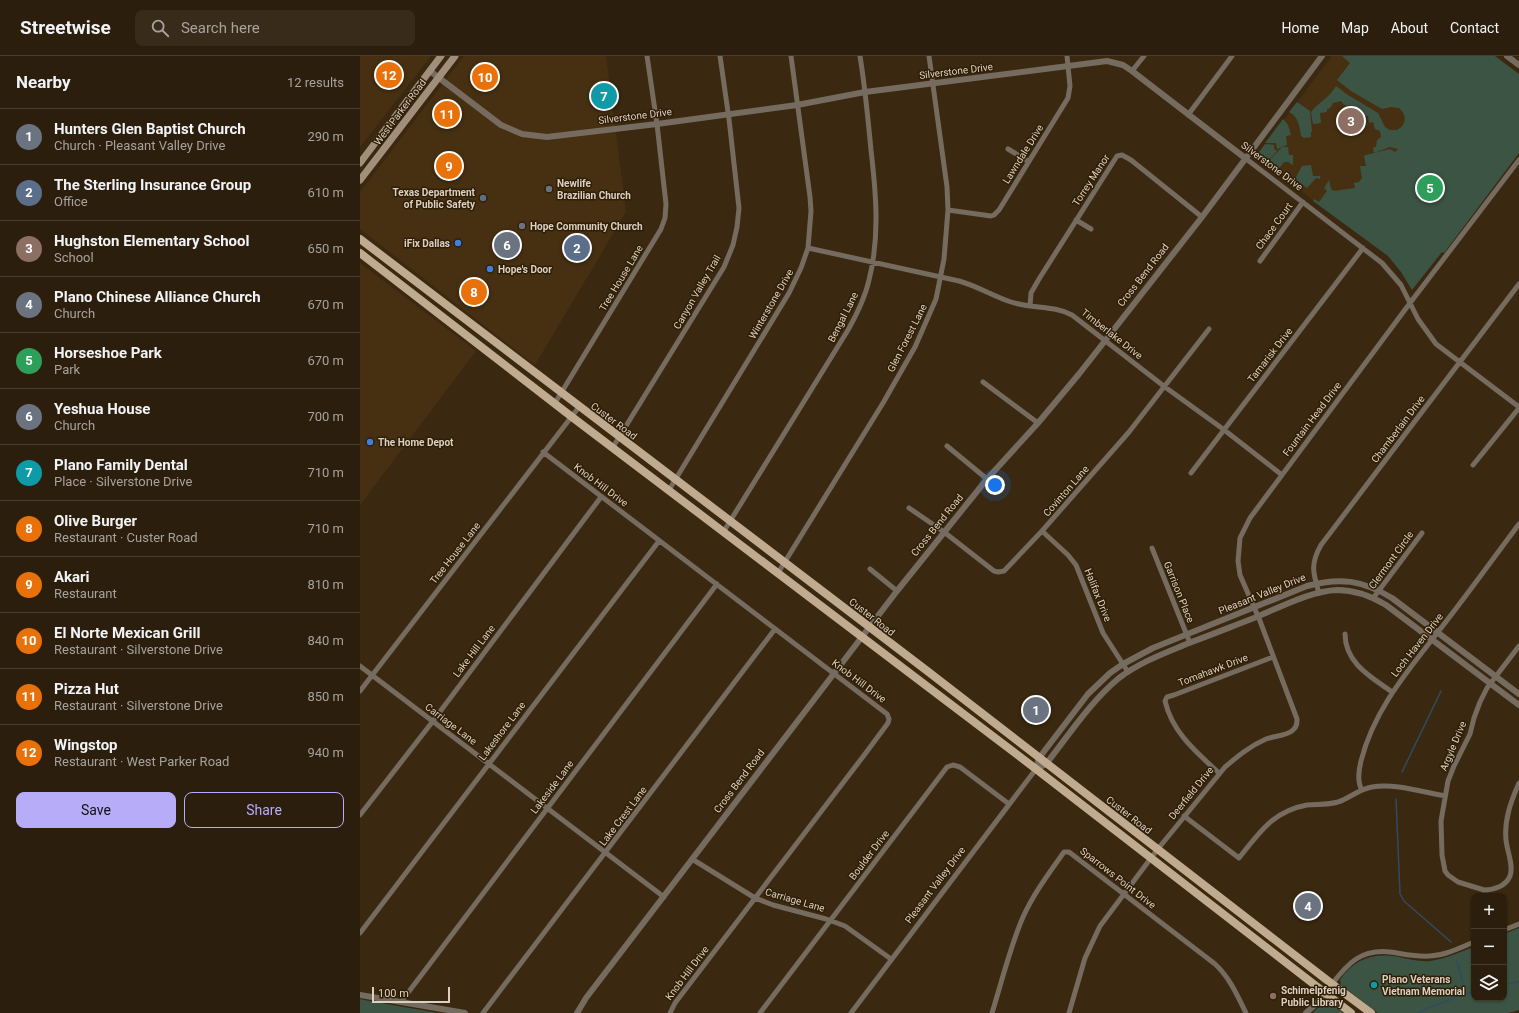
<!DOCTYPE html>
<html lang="en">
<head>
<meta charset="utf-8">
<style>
	body { margin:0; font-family:Roboto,sans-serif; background:#382b1a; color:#f1f3f6 }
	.controls { position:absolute; right:12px; bottom:12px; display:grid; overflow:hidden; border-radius:8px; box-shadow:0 1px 3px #0004 }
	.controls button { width:36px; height:36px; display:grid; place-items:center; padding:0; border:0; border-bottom:1px solid #483c2d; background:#2c1e0c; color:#f1f3f6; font:20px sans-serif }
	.scale { position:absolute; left:12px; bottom:10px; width:78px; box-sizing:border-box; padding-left:4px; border:2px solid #dcd0c2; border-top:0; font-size:11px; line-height:14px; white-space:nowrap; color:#dcd0c2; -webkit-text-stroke:3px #2f1e06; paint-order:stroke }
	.you { position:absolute; left:635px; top:429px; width:14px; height:14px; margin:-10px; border:3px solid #fff; border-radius:50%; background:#1a73e8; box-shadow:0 0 0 6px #1a73e833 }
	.badge { display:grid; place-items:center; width:26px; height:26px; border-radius:50%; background:#b6acf8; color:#fff; font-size:13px; font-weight:700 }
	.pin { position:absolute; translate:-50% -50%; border:2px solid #fff; box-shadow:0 1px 4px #0006 }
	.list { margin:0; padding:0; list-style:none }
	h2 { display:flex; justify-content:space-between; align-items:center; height:52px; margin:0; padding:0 16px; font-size:17px }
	h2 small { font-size:13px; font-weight:400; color:#a6a29d }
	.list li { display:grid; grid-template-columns:26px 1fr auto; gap:12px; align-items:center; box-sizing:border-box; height:56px; padding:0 16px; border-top:1px solid #483c2d }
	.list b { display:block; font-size:15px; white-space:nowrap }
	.list p { margin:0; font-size:13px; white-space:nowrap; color:#a6a29d }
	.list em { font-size:13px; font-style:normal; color:#a6a29d }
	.actions { display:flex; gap:8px; padding:12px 16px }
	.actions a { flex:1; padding:9px 0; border:1px solid #b6acf8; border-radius:8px; text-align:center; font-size:14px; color:#b6acf8 }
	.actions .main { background:#b6acf8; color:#111 }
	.icon { flex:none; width:22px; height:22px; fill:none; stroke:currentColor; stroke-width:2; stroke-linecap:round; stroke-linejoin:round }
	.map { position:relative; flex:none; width:1159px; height:957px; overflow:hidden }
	header { display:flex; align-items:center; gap:24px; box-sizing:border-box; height:56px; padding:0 20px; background:#2c1e0c; border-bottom:1px solid #483c2d }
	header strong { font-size:19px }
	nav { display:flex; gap:22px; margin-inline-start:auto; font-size:14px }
	.search { width:280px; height:36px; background:#382b1a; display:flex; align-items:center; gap:10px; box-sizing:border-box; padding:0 14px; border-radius:8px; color:#a6a29d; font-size:15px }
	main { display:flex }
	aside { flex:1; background:#2c1e0c }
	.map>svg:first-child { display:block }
</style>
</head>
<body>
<header>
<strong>Streetwise</strong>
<div class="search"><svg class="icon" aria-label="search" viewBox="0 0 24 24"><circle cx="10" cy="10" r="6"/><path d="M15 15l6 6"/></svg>Search here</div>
<nav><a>Home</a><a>Map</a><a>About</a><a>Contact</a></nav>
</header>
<main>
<aside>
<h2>Nearby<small>12 results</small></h2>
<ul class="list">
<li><span class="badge" style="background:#6b7280">1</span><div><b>Hunters Glen Baptist Church</b><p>Church · Pleasant Valley Drive</p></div><em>290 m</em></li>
<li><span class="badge" style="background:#5c6f8a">2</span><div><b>The Sterling Insurance Group</b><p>Office</p></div><em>610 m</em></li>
<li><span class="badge" style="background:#8d6e63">3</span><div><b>Hughston Elementary School</b><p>School</p></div><em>650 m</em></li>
<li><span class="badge" style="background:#6b7280">4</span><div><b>Plano Chinese Alliance Church</b><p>Church</p></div><em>670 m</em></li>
<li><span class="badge" style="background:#2e9e5b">5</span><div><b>Horseshoe Park</b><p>Park</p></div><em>670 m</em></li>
<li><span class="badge" style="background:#6b7280">6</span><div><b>Yeshua House</b><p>Church</p></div><em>700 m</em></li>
<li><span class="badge" style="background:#0f9aa8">7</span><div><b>Plano Family Dental</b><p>Place · Silverstone Drive</p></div><em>710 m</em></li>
<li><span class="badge" style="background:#e8710a">8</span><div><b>Olive Burger</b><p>Restaurant · Custer Road</p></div><em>710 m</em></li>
<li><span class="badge" style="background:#e8710a">9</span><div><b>Akari</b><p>Restaurant</p></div><em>810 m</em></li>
<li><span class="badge" style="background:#e8710a">10</span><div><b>El Norte Mexican Grill</b><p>Restaurant · Silverstone Drive</p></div><em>840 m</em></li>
<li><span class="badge" style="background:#e8710a">11</span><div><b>Pizza Hut</b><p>Restaurant · Silverstone Drive</p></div><em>850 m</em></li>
<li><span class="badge" style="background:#e8710a">12</span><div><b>Wingstop</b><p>Restaurant · West Parker Road</p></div><em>940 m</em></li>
</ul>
<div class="actions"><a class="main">Save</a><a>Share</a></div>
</aside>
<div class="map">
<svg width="1159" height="957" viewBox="0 0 1159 957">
	<rect width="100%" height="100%" fill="#3a2810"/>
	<path fill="#473012" d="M0,0H71L0,91Z
		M104,0H246L266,156L175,309L0,173V136Z
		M972,0H1107L983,167L896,101Z
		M0,207L116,295L0,449Z"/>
	<path fill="#3c5444" d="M982,0H1135L1159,18V97L1084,197L1082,196L1052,234L1041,216L1028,200L953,145L954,143L959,146L967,135L964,132L969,124L971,133L974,135L995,132L994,127L999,126L1002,122L1000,110H1006L1004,100L1006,99L1030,93L1035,96L1038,93L1030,91L1014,97L1013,91H1016L1017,84L1021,81L1020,75L1015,73L1013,66L1009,67L1008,60L1000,61L999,60L998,52L990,53V50L984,49L981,45L973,47L970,52L967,53V56L960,57L961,67L953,68L951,56C959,46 970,41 976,30L988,39L1018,57L1025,71L1030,74H1037C1047,69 1047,59 1039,52L1031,51L1022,53L991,35L977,24L990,7Z
		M937,46L950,55L952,76H951V81L944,82L941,80C940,71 938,60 929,56Z
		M923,63L928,69L931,79L926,80L927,89L917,93L916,87H905Z
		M905,88L914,89V93L917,95L905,109L897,103L896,100Z
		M922,91H928L929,99H933V109L928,106H924L917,115L914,116L905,109Z
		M951,109L953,120H960V123L956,122L947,132L935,123L942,110Z
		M1159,872V954L1148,957H1018L981,929L980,924C993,903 1015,896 1039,901C1049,903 1059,906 1070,905C1085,903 1100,896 1114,891V942H1144V878Z
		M0,943L4,944L78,957H0Z
		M966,943L984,957H953Z"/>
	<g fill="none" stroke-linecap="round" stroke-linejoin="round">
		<path stroke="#2f4c63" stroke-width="1.5" d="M1042,716L1081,635
			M1036,743L1040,838L1044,845L1091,886
			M1097,906L1106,938
			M1144,928L1159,926
			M1059,957L1065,953L1114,935"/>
		<path stroke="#766b5f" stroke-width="5" d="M772,15L784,0
			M828,59L872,0
			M648,93L668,105
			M885,102L1022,207L1041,229L1058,263L1076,288L1159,351
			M588,154L631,160L634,159L639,154L708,42L710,30L707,0
			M716,164L731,173
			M448,192L599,225C617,230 633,240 651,246C672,253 693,249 712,259L805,331L863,373L922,419
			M900,205L943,146
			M670,250L671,237L679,223L757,100L762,99L771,104L842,161
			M623,326L678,367
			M195,347L301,173L305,162L306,148L297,68L287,0
			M587,390L627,423
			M253,391L364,211L373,189L377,171L379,152L369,63L360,0
			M183,396L527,658L529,663L528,667L505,698L315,947L310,957
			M1113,409L1159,352
			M831,417L1003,192
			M309,434L429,237L441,212L448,192L451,155L450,141L431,0
			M549,452L584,476L634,515L638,516L644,515L682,475L769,376L849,273
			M364,475L488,274C497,258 505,242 509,224C520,181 516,137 511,94C508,62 505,31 500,0
			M682,475L708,499L716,509L743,577L768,616
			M792,492L830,587
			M510,513L537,535
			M418,517L523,347L555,291L576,243L584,203L588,154L587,131L569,0
			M959,537C953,517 950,508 961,489L1159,228
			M1014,541L1062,477
			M985,578C985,607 1011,621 1032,636
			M1159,590L1127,632L1120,646L1114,662L1110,678L1094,710L1088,725L1081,765L1082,799L1085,815L1088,819L1098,826L1124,834C1134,834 1146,830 1150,820C1154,810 1147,795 1146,784C1144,764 1151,745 1159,727
			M0,610L304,841
			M0,635L219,351
			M859,717C836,696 812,676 805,645L807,641L814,639L913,601
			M1002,734C997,726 999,713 1001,705C1015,649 1054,608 1088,563C1112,532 1135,500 1159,468
			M0,759L73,665L241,441
			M824,760L879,802C899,777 913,755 947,749C957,748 968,749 978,746C990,742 999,733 1012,731C1035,727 1062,736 1085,740
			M332,803L395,842L413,849L466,863L485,870L531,903
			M1144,874L1159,868
			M0,877L299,485
			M972,928C988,907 1001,893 1030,896C1044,898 1056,901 1070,900C1086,899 1100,892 1114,886
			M41,946L357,528
			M123,957L415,573
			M400,957L587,711L593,709L600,711L649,748
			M491,957L676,713
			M632,957C642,925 650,891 663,861C674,837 689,817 704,796H709L855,908C870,922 877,939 886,957
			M709,957L725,902L740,870L797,794L865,711C878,700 890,690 906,683C914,680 927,680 933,674C937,671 937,667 937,663L900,565L880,519L878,505L880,482L890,462L1050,247L1159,104"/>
		<path stroke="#766b5f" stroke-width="6" d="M1147,0L1159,9
			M70,15L141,69L162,78L187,81L297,68L437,49L505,36L747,5L763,9L772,15L885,102
			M676,713L679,702L728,638L750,617L763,608L793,592L947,530C980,521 1002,524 1032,542L1159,638
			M676,713L686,708C709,679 730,646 759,622C780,606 805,597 829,587C851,579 873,570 894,562C919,552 950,535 977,534C995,534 1011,540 1026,549L1159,649
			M0,939L105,957
			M217,957L226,942L537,535L627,423L678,367L719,318L842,161L962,0
			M946,957L957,947L964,937"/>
		<path stroke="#a08f7b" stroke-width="7" d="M0,107L81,0
			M0,124L95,0"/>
		<path stroke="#c0ab90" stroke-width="8" d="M0,183L566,614L972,928L1011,957
			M0,197L212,361L676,713L991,957"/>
	</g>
	<g fill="#6b7280" stroke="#2f1e06" stroke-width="1.5">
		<circle cx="189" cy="133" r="4"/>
		<circle cx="162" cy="170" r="4"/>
	</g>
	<circle fill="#5c6f8a" stroke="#2f1e06" stroke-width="1.5" cx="123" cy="142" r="4"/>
	<g fill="#3f7fe0" stroke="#2f1e06" stroke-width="1.5">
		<circle cx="98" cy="187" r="4"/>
		<circle cx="130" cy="213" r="4"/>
		<circle cx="10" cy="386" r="4"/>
	</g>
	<circle fill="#0f9aa8" stroke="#2f1e06" stroke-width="1.5" cx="1014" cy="929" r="4"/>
	<circle fill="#8d6e63" stroke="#2f1e06" stroke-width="1.5" cx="913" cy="940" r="4"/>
	<g text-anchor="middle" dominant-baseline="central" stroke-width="3" stroke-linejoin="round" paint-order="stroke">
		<g font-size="10" fill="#dcd0c2" stroke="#2f1e06">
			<text transform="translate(596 15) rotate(-7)">Silverstone Drive</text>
			<text transform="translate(40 56) rotate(-53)">West Parker Road</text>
			<text transform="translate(275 60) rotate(-7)">Silverstone Drive</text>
			<text transform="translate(663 98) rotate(-58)">Lawndale Drive</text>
			<text transform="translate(912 110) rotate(37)">Silverstone Drive</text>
			<text transform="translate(731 124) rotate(-57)">Torrey Manor</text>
			<text transform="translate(914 170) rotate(-54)">Chace Court</text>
			<text transform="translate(783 219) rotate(-52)">Cross Bend Road</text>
			<text transform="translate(261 222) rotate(-59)">Tree House Lane</text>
			<text transform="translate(337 236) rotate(-60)">Canyon Valley Trail</text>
			<text transform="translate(411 248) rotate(-60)">Winterstone Drive</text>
			<text transform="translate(483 261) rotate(-63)">Bengal Lane</text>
			<text transform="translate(752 278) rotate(38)">Timberlake Drive</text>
			<text transform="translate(547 282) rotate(-63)">Glen Forest Lane</text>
			<text transform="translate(910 299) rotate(-52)">Tamarisk Drive</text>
			<text transform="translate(952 363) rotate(-53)">Fountain Head Drive</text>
			<text transform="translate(254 365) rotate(37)">Custer Road</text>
			<text transform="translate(1038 373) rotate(-53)">Chamberlain Drive</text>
			<text transform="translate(241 429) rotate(37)">Knob Hill Drive</text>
			<text transform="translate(706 435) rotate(-49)">Covinton Lane</text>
			<text transform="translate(577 469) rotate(-51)">Cross Bend Road</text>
			<text transform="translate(95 497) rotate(-52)">Tree House Lane</text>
			<text transform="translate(1031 504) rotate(-54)">Clermont Circle</text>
			<text transform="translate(819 536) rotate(68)">Garrison Place</text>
			<text transform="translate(902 538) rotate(-22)">Pleasant Valley Drive</text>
			<text transform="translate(738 539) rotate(68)">Halifax Drive</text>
			<text transform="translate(512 561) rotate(38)">Custer Road</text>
			<text transform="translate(1057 589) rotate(-52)">Loch Haven Drive</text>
			<text transform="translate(114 595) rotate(-53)">Lake Hill Lane</text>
			<text transform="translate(853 614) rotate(-21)">Tomahawk Drive</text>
			<text transform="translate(499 625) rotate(37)">Knob Hill Drive</text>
			<text transform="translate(91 668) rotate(37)">Carriage Lane</text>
			<text transform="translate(142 675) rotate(-53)">Lakeshore Lane</text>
			<text transform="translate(1093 690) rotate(-67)">Argyle Drive</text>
			<text transform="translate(379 725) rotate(-53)">Cross Bend Road</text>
			<text transform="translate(192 731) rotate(-53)">Lakeside Lane</text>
			<text transform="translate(831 737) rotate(-51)">Deerfield Drive</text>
			<text transform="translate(769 759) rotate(38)">Custer Road</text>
			<text transform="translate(263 760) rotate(-53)">Lake Crest Lane</text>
			<text transform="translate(509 799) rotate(-53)">Boulder Drive</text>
			<text transform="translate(758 822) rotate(38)">Sparrows Point Drive</text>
			<text transform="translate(575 829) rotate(-53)">Pleasant Valley Drive</text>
			<text transform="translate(435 844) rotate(16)">Carriage Lane</text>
			<text transform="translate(327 917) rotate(-53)">Knob Hill Drive</text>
		</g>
		<g font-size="10" font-weight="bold" fill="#dcd0c2" stroke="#2f1e06" text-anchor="start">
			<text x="197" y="127">Newlife<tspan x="197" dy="12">Brazilian Church</tspan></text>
			<text x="115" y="136" text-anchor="end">Texas Department<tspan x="115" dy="12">of Public Safety</tspan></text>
			<text x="170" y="170">Hope Community Church</text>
			<text x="90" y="187" text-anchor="end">iFix Dallas</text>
			<text x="138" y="213">Hope's Door</text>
			<text x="18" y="386">The Home Depot</text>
			<text x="1022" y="923">Plano Veterans<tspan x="1022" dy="12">Vietnam Memorial</tspan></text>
			<text x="921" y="934">Schimelpfenig<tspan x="921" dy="12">Public Library</tspan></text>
		</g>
	</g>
</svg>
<div class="controls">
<button>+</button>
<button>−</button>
<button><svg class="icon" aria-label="layers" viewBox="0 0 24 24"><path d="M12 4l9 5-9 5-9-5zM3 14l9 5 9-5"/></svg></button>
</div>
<div class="scale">100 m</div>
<div class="you"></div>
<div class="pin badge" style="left:676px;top:654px;background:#6b7280">1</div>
<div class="pin badge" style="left:217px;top:192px;background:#5c6f8a">2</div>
<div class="pin badge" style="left:991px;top:65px;background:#8d6e63">3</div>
<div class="pin badge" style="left:948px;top:850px;background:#6b7280">4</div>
<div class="pin badge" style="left:1070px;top:132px;background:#2e9e5b">5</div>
<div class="pin badge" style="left:147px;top:189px;background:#6b7280">6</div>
<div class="pin badge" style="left:244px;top:40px;background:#0f9aa8">7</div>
<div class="pin badge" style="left:114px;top:236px;background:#e8710a">8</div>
<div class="pin badge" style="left:89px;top:110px;background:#e8710a">9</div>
<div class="pin badge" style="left:125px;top:21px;background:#e8710a">10</div>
<div class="pin badge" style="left:87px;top:58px;background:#e8710a">11</div>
<div class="pin badge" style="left:29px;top:19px;background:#e8710a">12</div>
</div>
</main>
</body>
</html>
